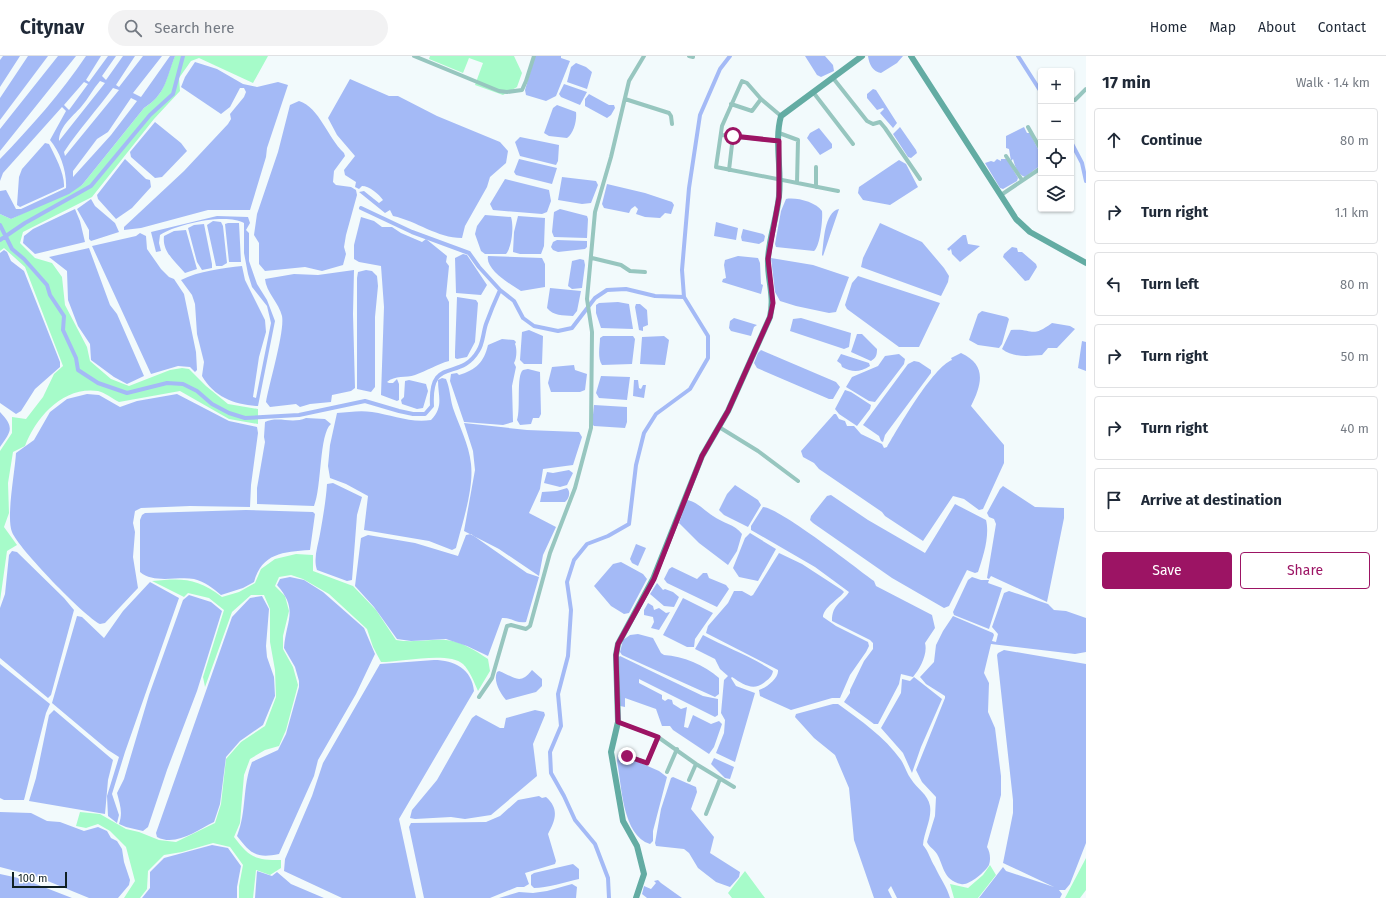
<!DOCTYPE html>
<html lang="en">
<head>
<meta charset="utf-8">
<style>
	body { margin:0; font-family:"Fira Sans",sans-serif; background:#f2f2f3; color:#1f2937 }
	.controls { position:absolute; right:12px; top:12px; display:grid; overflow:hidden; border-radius:4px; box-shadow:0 1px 3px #0004 }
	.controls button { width:36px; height:36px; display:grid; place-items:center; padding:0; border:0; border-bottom:1px solid #e0e1e3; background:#fff; color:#1f2937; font:20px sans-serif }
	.scale { position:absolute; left:12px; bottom:10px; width:55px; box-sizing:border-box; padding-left:4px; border:2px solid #102124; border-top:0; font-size:11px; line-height:14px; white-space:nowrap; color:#102124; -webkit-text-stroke:3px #fff; paint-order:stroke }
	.stop { position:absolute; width:12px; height:12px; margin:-9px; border:3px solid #9c1464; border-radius:50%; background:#fff }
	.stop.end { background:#9c1464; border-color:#fff; box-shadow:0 1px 4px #0008 }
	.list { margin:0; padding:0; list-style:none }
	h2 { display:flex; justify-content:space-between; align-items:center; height:52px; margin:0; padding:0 16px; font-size:17px }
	h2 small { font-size:13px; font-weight:400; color:#747a83 }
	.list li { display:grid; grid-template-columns:26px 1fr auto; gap:12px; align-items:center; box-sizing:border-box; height:64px; margin:0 8px 8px; padding:0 8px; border:1px solid #e0e1e3; border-radius:4px }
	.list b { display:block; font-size:15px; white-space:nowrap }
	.list em { font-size:13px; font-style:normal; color:#747a83 }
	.actions { display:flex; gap:8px; padding:12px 16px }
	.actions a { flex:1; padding:9px 0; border:1px solid #9c1464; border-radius:4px; text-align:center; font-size:14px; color:#9c1464 }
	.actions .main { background:#9c1464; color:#fff }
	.icon { flex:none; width:22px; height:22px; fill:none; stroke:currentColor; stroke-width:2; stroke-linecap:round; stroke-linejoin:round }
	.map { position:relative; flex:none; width:1086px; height:842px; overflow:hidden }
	header { display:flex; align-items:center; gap:24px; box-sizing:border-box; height:56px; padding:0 20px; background:#fff; border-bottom:1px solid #e0e1e3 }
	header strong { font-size:19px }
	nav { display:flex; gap:22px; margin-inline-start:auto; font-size:14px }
	.search { width:280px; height:36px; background:#f2f2f3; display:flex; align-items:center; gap:10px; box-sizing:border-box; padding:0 14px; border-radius:22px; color:#747a83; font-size:15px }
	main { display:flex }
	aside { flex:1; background:#fff }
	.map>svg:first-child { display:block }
</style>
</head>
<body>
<header>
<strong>Citynav</strong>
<div class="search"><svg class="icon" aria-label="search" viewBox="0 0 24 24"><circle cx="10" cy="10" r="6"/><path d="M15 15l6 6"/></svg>Search here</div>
<nav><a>Home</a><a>Map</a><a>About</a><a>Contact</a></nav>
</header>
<main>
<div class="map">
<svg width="1086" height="842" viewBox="0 0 1086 842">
	<rect width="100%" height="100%" fill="#f2fafc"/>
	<path fill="#a6fbc9" d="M175,0H268L253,27L199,2L191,5L179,22L180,35L154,63L92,141L23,176L20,187L35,202L52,207L62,221L65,249L87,291L90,305L111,323L129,330L170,314L182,312L189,313L206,330L228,348L258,353V368L229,363L180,335L119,346C113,343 104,336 98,335C63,330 36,361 25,390L13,396L8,427L9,457L4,471L17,489L7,495L0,545V395L12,377V361L26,363L43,341L54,318L63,310L25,211L4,192L0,195V158L11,163L82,129L144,52C167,37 165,23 175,0Z
		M430,0H514L522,17L517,31L503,39L475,29L483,7L469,2L463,17L429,3Z
		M296,498L313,499V515L353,530L376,554L396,584C413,587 429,583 446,584C461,585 476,595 488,603L490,615L478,635C474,626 470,615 463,608C449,595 400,606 381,606L373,591L367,573L329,538L303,523L291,519L279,521L275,530L285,540L289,555L283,580V593L293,611L298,629L286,674L279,690L265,694L250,703L244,719L240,767L234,781C250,802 255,804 281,804V812L270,819L256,814L253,842H239V830L243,809L230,791L213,787L182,796L164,799L148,815L147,833L140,842H124L135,825L126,791L110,775L98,768L86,772L76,770L80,756L100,758L126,773L139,776L159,784L176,786L215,767L221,748L226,703L241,686L265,670L276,641L275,614L270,586V553L264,539H251L232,556L205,631L203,621L224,554L209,542L188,537L184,541L152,525C183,522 197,522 222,541L239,536L255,527L261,513L275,503Z
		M1086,802V834L1080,842H1065Z
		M990,809L996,819L978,842H954L950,828L968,832L983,819Z
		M745,815L765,842H732L728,837Z"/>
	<path fill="#a4baf6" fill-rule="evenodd" d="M3,0H20L0,31V4Z
		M28,0H48L0,64V42Z
		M58,0H76L0,95V73Z
		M86,0H101L86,24L89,26L108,0H116L102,20L106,24L123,0H135L116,29L119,31L143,0H162L133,37L141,41L170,0H175C166,23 166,38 144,52L82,129L69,138L11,163L0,158V135L6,134L16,153H21L66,132C67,115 60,96 50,84L66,55L62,51L3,117L0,125V103C31,71 61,37 86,0ZM100,25L105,27L59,85C59,71 72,61 81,51C88,43 93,33 100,25ZM84,26L88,28L69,54L64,49ZM113,32L119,34L65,100L64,96C79,73 97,54 113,32ZM131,42L137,45L111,79L73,121V115L97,83L108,76Z
		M535,0H561V2L570,5L556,40L546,45L526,39L525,34Z
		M805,0H825L833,9L834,15L821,21L817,19Z
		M868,0H903L897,7L881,17C873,16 869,8 868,0Z
		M195,6L217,13L243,28L257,31L278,26L288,29L267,92L266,101L250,154H208L141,172L124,174V171L184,115L228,68L231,63L230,58L244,41L246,36L244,32H240L230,51L221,58L181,31L185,21Z
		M576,7L586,11L592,16L587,33L567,26L571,11Z
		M350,23L389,40H398L437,60L500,86L508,95L506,107L490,121L487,131L465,170L462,182C437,182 417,165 393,160L390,154L385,157L359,136L364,135L379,147L383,144C379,138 369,130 362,130L359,133L355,131L356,126L345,119L344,114L355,100L337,79L328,62Z
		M564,28L587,36L580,49L561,41L559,38Z
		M873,33L876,34L897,67L893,72L880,57L884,53L883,52L877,54L867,42V38Z
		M589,38L609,49H614L615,52L611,59L607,62L585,50V43Z
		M299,45C320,52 327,81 344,97L345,100L334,115L333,126L336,129L351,131L356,134L357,139L346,179L344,191L346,198L343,209L322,215L305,211L265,215L259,208V187L254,179L257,158L278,96L290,49Z
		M557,49L576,56C577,64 574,77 567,82L549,80L544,77L553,52Z
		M155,66L181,87L187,95L162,121L155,122L131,101L130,96Z
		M900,71L916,94L917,97L911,102L908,101L893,78Z
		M1024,71L1027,77H1030L1041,99V109L1025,121C1017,118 1015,110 1013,103L1011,105L1009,93L1006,92V80Z
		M819,72L832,88V92L820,99L807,82L810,77Z
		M520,81L559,89L558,105L556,109L520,100L515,86Z
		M45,87L49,88C55,100 65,118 64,131L20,151L17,149L19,121L22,113Z
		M125,103L146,123L150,124L151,131L132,152L116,163L98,143L97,139Z
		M519,103L557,112L552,128L516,119L514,116Z
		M997,103L1001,105V103H1007L1018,122L1017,125L1003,133L1000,132L985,107L991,105L994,106Z
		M899,104L906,108L918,131L890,149L863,144L858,137L859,131Z
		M562,121L596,125L598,129L591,147L582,148L558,144Z
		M505,123L549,134L551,145L547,156L542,158L493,154L490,148Z
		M607,128L645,137L672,146L674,149L671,158L665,157L660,162L645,161L636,158L638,153L635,150L631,153L629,157L604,152L602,148Z
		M91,143L95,150L115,167L119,176L91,185L89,183V174L77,153Z
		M786,143C796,141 816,146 822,155C823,163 820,191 814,195L776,191L775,188L781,155Z
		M75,153L80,165L85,186L35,198L23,187L24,180L33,173Z
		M560,153L587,160L588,163L587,182L554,181L552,176L554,156Z
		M839,153L823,200L822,199C824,186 824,156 839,153Z
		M485,159L511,161C514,170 512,191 506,198H485L481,195L475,178L477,170Z
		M217,160L248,161L250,167L246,174L249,177V205L257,228L267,244L275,265L258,350C235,349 214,341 202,320L204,306L197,278L195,248L192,239L181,224C198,215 224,212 242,210L245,224L265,264L266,276L259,301L253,341L256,342L271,267L267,250L252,231L248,218L244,197V167C226,157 177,168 160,179L159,187L161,195L156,196L151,176Z
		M518,160L545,162L544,190L541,198H520L513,196L514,176Z
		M361,161L374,165L382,171H392L401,177L422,186L426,183L447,200L446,206L449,210L446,240L449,246V305C437,308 427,315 415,319C406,322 395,319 387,326L389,327H393L397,323L399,328V344L397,345L381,339L384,251L381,210L359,206L354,203V189Z
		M213,165L221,166L223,170L227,207L222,210H216L207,169Z
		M716,166L738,172L736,184L714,180Z
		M228,167H239L241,206H229L225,168Z
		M880,167L922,186L944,212L949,220L948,226L941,240L861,211L863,202Z
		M204,168L212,208V212L202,214L197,206L188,172L194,169Z
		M743,173L763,178L765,180L764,185L759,188L742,185L741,181Z
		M186,174L197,213L185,217C175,205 162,196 164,180L174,175Z
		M140,177L146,180L147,193L161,213L169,221L174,223L184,238L196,296L197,314L195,316L190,311L178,310L151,318L92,190L136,180Z
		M963,179H966L968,188L980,190L960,206L952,198L951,193L949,195L947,193Z
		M557,184L587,185V191L585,193L558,196L553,194L551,191L553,186Z
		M1012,191L1017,192L1018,196H1022L1036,208L1037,211L1029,224L1025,225L1003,201L1004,198Z
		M89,192L110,249L117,258L144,320L127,328L114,321L91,304L90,288L78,270L68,244L67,215L49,201Z
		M4,194L7,196L11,205L24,215L60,306V311L35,333L21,355L16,358L0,347V197Z
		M463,198L467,199L487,229L481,239L456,237L455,202Z
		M488,200L542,202L545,208V231L521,235C511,229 485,213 488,200Z
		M738,200L758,202L760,207L761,228L763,229L761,238L722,226L723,223L726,222L724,209L725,204Z
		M771,202L813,209L849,221L836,256L829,257L796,250L780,245L775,236Z
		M580,203L584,204L585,209L582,232L572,233L568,230L572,205Z
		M354,214L353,258L355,332L351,335L332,339L331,346L310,348L300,351L296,348L270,351L266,346C269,328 285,275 282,260C279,247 266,236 265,223L294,218L318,219Z
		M366,214L372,215L377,220L378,230L375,261V331L371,336L357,333V222L358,216Z
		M858,220L940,247L919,291H899L847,253L845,249L852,227Z
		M550,232L581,235L577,255L573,260C563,259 553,260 547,252Z
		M457,241L476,244L478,247L475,286L467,301L457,303L455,302V296Z
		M618,246L629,248L633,273L601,272L596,257V249L599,247Z
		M636,248H640L647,254L648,269L643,271V275L639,274L635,251Z
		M982,255L1007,261L1009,263L1002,288L999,292L978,289L969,284L978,258Z
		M734,262L757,269L754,271L751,280L731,275L729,272L730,265Z
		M801,262L851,277L849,291L844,293L790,275L793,263Z
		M1052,267L1070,270L1075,273L1057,292H1048L1042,299C1029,300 1013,302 1002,293L1011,274C1034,272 1030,283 1052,267Z
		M529,274L543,280L542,308H524L520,304L522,276Z
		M857,278H862L877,293C877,299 876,302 871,305L851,296Z
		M603,280H633L635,283L632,308L602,309C597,302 600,289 600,282Z
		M664,280L669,284L665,309L640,308L642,281Z
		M502,283L514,284L516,286L515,288C517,292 517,302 514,307L516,311L512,330L513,366L503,369L464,366L450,325L451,318L457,317L459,319C476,314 484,306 488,289Z
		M1082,285L1086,286V315L1078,312Z
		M761,294L836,326L840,331L833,343H829L757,312L754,307L758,297Z
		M961,297C987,309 982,328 971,350L1004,389V407L983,453L979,454L964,443L953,440L923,485L885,460L882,456L819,413L814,407L803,401L801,395L834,358H836L839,363L845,365L847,370H854L861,378L882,388L884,392L887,391C898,372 933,311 952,304L951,302Z
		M841,298L869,307L870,310C860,316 853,317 842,311L841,308L837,305Z
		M899,298L905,303L904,308L875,346L869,345L846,331L852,321L878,310L885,300Z
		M914,305L919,306L931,314V317L885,379L883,386L881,385L879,380L863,369L908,308Z
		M574,309L575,314L587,318L585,334L580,336H551L548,327L552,311Z
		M528,313L540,316L541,358L539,362H533L531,368L520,369L517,364C521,353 516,319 523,314Z
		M601,320L630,321L627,344L599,342L596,337Z
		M442,322L446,323C450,332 450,342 453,352C459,370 469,388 471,408C474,433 462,468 456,492L452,494L429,485L364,474L368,440L346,428L330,422L328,410L330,389L337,357C349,356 361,354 372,356C392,359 410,367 431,364C444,350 438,341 438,324Z
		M409,324L426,328L428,335L423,352L417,353L402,348L401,344L404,341L405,325Z
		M634,324H638L639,332L641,333L643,329H646L644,342L633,340Z
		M845,334L851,336L871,349L870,353L857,370L839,358L835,353Z
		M87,338L99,339L120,351L137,345L177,338L229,365L257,371L258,377L251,429L250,451L190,450L141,452L135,455L133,467L135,476L133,501L138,532L105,567L100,568C85,561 18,492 12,476C6,461 15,416 16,397L34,384L50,356L67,343Z
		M594,349L627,351V366L625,372L594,370L592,368Z
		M0,356C15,372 11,375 0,391Z
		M306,362L325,363L331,368C319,378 322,431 314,450L257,448V432L265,386L264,381L265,366C278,360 292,368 306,362Z
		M464,367L527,374L579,376L582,381L573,409L543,413L540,433L529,457L556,471L543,499L539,520L499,493L464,475L475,414L473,395Z
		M569,414L573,417L567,429L560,431L544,427L547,416L553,417Z
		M333,427L362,441L357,459L352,524L347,525L317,514C313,502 318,490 320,478C323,461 326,444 327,428Z
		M735,429L758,444L761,449L748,471L724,459L719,454L727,438Z
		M1003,430L1035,451L1064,452V462L1047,546L991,520L989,523L987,522L996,468L994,463L989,461L987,457L1000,433Z
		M567,432C571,436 569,443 565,446H540L542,436L557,435Z
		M831,439L868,464L925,497L955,448L986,464C990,480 983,501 978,516L975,517L967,514L949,550L944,552L892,522L813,467L810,464L811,460L827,440Z
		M687,444C696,445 705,455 713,460C722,467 735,468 742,478L737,495L728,509L699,487L679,467Z
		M763,451C780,452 856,512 874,525L876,530L932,559L935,572L925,587C928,598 920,613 913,621L901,618L899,628L878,668H874L844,646L850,637V634L864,605L873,593V587L870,584L832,565C832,548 842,547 849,536L815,511L751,474V470Z
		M246,454L313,456L315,458L310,494C283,496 262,497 254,526L243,532L221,539C213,532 205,526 194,523C178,520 154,528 140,516V464L142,459L145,457Z
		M750,477L776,493L758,525L739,521L733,512L745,482Z
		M471,478L527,517L539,521L526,566C517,568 511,561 502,562L488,600L467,590L446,583L411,585L397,583L374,551L355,530L361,482L368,479L415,487L458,500L466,479Z
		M636,488L646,492L638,510L632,507L630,503Z
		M12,495L17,496L64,542L74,554L51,639L48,642L0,602V552L5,538L9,499Z
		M779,497L802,508L842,534L844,536C839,543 823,552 823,561L836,570L868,586L869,590L866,596L850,619L840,642H832L791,654L760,640L759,634C766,632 779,622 778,614L706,577L708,570L728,547L734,535H742L751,540L753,539Z
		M621,506L643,518L647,523L629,557L624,558L611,550L594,530L613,508Z
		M672,511L697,523L703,517H707L709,522L726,529L729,533L717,551L667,527L664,523L669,513Z
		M290,521L304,524L323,536L364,572L375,598L356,638L318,704L314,720L279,798C256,803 250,797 237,780C247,755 242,731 252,706L278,694L286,678L299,631V625L295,611L284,592C286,564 299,554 277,529L280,523Z
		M972,521L981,524H989L988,527L1002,532L989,573L954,559L953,556L968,524Z
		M150,526L179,542L125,696L112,738L119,759L117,767L108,760L107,740L119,701L108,694L52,647L77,560L82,561L104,582L123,555Z
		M657,527L663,534L665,533L673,536L679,541L674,551L664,550L650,538Z
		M1009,535L1048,548L1054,554L1066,555L1086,562V596L1075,598L991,588L984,617L989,627L988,656L995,672L1001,720V739L987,791C990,796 991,803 989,809C985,816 969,830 961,828C943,824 944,810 937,798C934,793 929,791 927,786L935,760L936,741L922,726L916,714L945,642V640L926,628L920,621L934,606L936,589L943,575L953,560L993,577L994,579L992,585L996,586L998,578L992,571L1004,537Z
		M189,539L211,546L222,555L197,635L167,714L148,771L143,775L126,771L119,768C123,756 120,749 117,737L124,723L149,639L183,544Z
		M262,540L269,553L266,590L267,601L274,621L275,640L263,669L240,685L226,701L220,748L214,766C197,774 176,791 157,781L156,777L232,561L250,542Z
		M683,542L713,557L695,583L694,591H687L663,579Z
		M648,547L653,550L654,554L659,552L666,557L670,556L659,574L651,572L654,566L653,561L644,559V554Z
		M638,578L653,582L661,597L664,599C683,600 704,609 719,622V638L715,641L622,599L620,596L623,584L630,579Z
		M703,579C725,591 751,600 773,615C772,620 770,622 766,625C754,636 744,629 732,621L731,622L736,630L755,637L735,706L716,697L724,677L725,664L721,657L724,624L728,620L720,613L715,603L695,593Z
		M1004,594L1086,608V787L1070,828L1065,834H1059L1062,838L1060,842H979L1003,811L1006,815L1054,831L1003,807L1013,757V744L997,599L998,597Z
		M620,600L703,640L718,643V659L715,661L639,623V627L662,639V643L665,645L668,643L672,644L673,648L681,653L687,651L684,671L688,672L693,659L711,668L719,665L722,668L714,691L709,698L673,674L670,670H662L656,653L625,642V651L620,650L619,601Z
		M434,604C454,604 472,613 474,635L399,763L416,842H342L284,815L285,803L312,740L323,707L380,608Z
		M0,608L50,648L46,657L24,744H4L0,742Z
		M532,614L542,623V630L536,636L506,644C500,637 493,625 497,616L499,615C516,622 520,629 532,614Z
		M914,621L942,643L921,691L912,717L903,697L881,672L901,637L902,623L910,625Z
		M833,648H838C861,665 884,680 901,704C905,710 907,718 911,723C917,733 928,738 930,750C932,763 924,776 923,789C929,796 930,803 935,811C940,822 947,831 950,842H897L891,830L888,834L892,842H874L854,784L849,732L835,699L814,682L795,661L796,658Z
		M54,654L113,704L108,724L105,758L29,745L36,722L49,659Z
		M535,654L544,656L545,659L533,688L537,720L491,759L465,763L451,761L415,763L410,762L412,754L437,724L472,662L476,659L500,672H504L506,662Z
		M618,697L659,715L667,721L653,775V785L650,788C622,779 622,730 617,705Z
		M714,702L734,711L730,723L725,722L711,708Z
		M673,721L696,731L697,736L691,753L714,781L710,797L740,816L739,821L730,831L716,826L698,812L689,797L684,793L656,790L655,787L661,753L671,722Z
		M539,740L542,742L546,741C560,753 555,765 548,778L556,805L555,808L525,817L529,828L524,831H517L490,842H424L409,771L411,767L486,766L500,760L518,744Z
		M0,756L31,757L47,765L60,766L84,775L98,771L107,775L111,782L117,785L122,793L124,806L130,824L129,829L118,842H89L38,821L0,811Z
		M212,789L228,792L241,810L237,831V842H142L150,832V816L164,802Z
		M573,808L579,813V823C565,826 547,832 534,832L531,829V819L534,817Z
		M257,815L272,820L277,816L291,828L324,842H255Z
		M0,818L23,823L72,842H0Z
		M658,824L661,827L682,842H647L642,838L644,830L651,833L656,827L654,825Z
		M572,828L577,831L576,842H499L519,836L533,837L547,835Z"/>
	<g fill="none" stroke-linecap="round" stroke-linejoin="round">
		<path stroke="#a4baf6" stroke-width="4" d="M1018,0L1041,36
			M1071,86L1082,107L1086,125
			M361,152L412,176L469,197L479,211L500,234L514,245L523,262L534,270L558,275L572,272L595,242L607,234L626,233L655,240L684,241
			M0,169L12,193L24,203L47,229L50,239L64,260L63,274L76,302L78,314L98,327L127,337L167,327L183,328L197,335L212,348L229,357L245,362L299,359L365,345L399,355L413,358H425L432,350C429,299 460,326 478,295C483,288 483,277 486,268C490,257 495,245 500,234
			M0,184L25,167L91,130L150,59L173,38L183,0
			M609,842L608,822L595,788L575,764L564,740L551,717L550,696L561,670L558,638L568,600L571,554L567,526L574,504L587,488L608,480L629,468L636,409L644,377L656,358L690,333L708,302V280L684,241L682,214L689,132L700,59L720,13L730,0"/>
		<path stroke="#97c6bf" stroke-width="4" d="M414,0L499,35L507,36L522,34L526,25L534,0
			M689,0L693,1
			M833,22L867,65L873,68L880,66L885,72L920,123
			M813,36L853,88
			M625,43L669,57L671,60L672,68
			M1075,44L1086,33
			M731,48L752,55L761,43
			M781,60L761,43L747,27L742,25L722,70L716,111L838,135
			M1028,71L1041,94
			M779,77L798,84L797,127
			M721,79L779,85
			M1006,100L1022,124
			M816,111V131
			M729,114L733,80
			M1001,139L1041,112
			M592,202L621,209L630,215L645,216
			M719,371L758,395L798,425
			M479,641L492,622L507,570L511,569L526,573L530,570L550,497L575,432L591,372L592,276L587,243L595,156L611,101L629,25L644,0
			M618,666L658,681L696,708L734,731
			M627,699L647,707L658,681
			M667,716L677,693
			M689,724L696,708
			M706,758L720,723"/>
		<path stroke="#63aca3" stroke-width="6" d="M911,0L1016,163L1030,176L1086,207
			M636,842L644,818L637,790L623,765L611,696L618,666L616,599L618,588L653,523L702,400L728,355L770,261C775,239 767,224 768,203C769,182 777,161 779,140C782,114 774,85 781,60L862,0"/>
	</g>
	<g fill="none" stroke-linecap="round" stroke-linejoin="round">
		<path stroke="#9c1464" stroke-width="5" d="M627,700L647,707L658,681L618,666L616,599L618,588L654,523L702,400L728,355L770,261L773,247L768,203L779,141V85L733,80"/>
	</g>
</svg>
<div class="controls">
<button>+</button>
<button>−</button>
<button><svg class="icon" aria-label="locate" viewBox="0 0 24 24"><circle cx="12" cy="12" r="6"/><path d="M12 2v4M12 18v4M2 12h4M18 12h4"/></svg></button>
<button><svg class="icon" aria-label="layers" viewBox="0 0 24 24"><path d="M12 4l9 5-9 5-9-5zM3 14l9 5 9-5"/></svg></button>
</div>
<div class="scale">100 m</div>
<div class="stop" style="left:733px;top:80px"></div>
<div class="stop end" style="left:627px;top:700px"></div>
</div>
<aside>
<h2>17 min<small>Walk · 1.4 km</small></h2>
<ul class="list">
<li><svg class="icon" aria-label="ahead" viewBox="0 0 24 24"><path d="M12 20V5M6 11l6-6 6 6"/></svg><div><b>Continue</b></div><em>80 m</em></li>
<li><svg class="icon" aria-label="right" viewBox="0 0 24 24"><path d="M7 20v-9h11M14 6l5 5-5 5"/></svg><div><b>Turn right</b></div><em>1.1 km</em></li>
<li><svg class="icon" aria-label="left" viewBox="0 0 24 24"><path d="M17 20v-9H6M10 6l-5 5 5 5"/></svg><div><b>Turn left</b></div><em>80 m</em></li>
<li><svg class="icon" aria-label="right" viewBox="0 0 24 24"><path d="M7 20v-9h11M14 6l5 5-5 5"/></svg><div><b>Turn right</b></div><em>50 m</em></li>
<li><svg class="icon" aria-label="right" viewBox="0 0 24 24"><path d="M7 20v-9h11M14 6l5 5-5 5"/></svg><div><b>Turn right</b></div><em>40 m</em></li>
<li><svg class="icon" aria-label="arrive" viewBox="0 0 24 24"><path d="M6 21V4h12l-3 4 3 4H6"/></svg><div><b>Arrive at destination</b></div></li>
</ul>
<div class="actions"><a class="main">Save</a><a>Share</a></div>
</aside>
</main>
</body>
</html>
